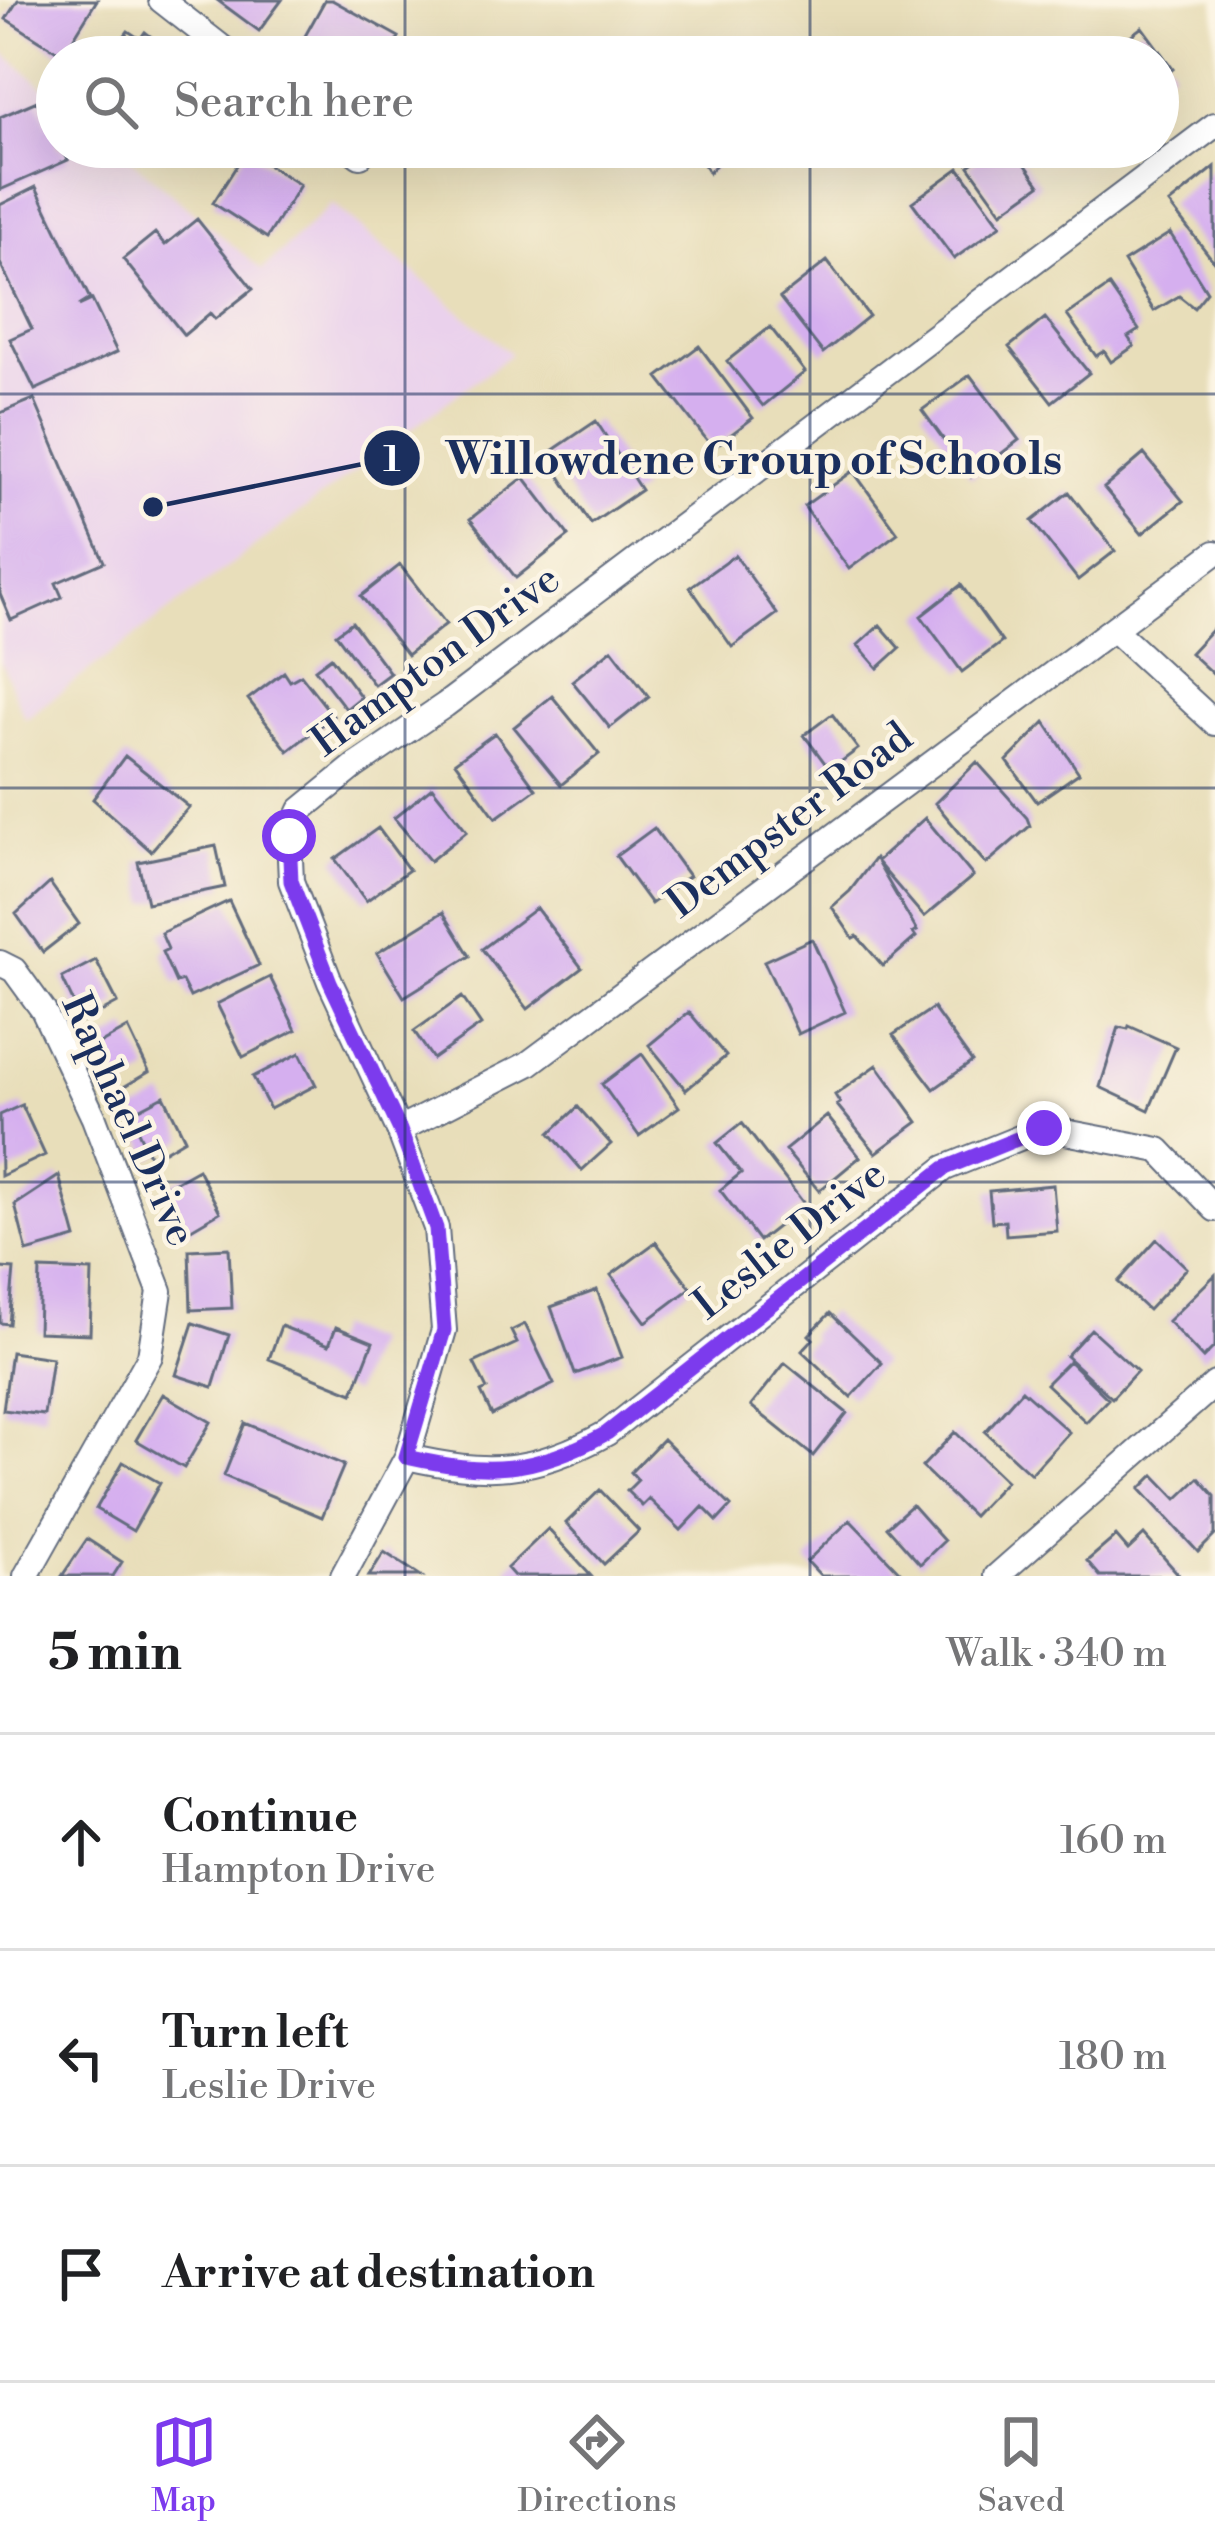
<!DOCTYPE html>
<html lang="en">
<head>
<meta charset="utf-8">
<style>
	body { margin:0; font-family:"Libre Bodoni",serif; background:#f2f2f2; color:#202124 }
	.stop { position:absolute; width:36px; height:36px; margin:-27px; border:9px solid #7c3aed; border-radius:50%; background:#fff }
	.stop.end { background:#7c3aed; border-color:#fff; box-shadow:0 3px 12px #0008 }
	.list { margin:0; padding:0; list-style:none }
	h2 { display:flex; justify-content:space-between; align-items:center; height:156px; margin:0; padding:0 48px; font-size:51px }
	h2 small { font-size:39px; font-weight:400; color:#757577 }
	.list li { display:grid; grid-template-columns:78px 1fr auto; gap:36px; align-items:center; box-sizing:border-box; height:216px; padding:0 48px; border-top:3px solid #e0e0e0 }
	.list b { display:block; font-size:45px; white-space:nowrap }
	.list p { margin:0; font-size:39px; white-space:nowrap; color:#757577 }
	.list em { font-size:39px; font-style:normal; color:#757577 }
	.icon { flex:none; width:66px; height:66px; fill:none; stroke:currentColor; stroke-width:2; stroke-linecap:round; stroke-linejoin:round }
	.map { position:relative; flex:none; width:1215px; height:1576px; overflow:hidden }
	.search { position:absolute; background:#fff; box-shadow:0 12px 48px #0002; left:36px; right:36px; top:36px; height:132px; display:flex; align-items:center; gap:30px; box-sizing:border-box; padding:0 42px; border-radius:66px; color:#757577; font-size:45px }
	.sheet { height:804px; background:#fff }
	nav { display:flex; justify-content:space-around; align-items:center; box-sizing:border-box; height:168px; border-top:3px solid #e0e0e0; background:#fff; font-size:33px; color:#757577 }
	nav a { display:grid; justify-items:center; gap:6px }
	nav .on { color:#7c3aed }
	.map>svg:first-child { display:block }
</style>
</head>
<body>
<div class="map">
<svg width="1215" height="1576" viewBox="0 0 1215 1576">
	<rect width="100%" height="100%" fill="#fcf5e5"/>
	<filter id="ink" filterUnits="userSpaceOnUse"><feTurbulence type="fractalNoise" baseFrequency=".00833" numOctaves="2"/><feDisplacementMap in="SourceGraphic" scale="24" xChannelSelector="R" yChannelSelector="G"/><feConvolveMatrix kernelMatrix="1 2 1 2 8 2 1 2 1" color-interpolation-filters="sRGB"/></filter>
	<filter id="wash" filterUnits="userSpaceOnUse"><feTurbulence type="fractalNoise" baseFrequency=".004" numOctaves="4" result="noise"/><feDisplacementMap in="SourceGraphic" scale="48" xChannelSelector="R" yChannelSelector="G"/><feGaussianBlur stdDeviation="2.7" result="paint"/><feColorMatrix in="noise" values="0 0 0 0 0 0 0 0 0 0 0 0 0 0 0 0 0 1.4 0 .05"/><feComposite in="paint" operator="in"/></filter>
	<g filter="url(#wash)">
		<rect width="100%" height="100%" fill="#e8deba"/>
		<path fill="#ead1ec" d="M0,50L57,98V147H116L262,270L332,204L511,354L25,719L0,660Z"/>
		<g id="blocks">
			<path fill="#d5afef" d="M18,0H97L63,55L6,19Z
				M217,0H282L259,31Z
				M325,0H332L399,37L388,57H301L295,54Z
				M1142,27L1173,69L1158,81V57H1102Z
				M128,31L140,39L145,32L171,52L168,57H94L108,36L120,42Z
				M37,101L47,125L51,123L57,135V147H62L68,160L0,190V117Z
				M684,147H707L718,162L709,173L698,154L691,158Z
				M995,147H1013L1040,185L1002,212L969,166Z
				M246,151L300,185L267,238L213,203Z
				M1215,167V263L1169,204Z
				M959,168L1001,225L954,259L912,202Z
				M36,187L90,299L79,306L92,300L117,352L35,390L10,339L32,329L0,263V205Z
				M197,219L253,289L215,319L210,313L184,335L123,259L155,233L165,245Z
				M1170,233L1207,292L1194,308L1179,296L1154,311L1124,262Z
				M827,261L869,316L823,353L780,298Z
				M1109,286L1139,330L1128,337L1134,346L1111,362L1104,351L1096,356L1067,315Z
				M1045,318L1089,373L1052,402L1009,347Z
				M770,327L805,372L763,406L727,361Z
				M699,346L753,418L713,448L658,377Z
				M970,375L1019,440L971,477L922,410Z
				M34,399L104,562L56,583L62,597L11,620L0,594V413Z
				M596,421L641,490L591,524L546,455Z
				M1144,454L1183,501L1142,534L1104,488Z
				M853,471L898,533L849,569L804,506Z
				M524,477L569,536L516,578L470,519Z
				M1069,492L1115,551L1078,580L1032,521Z
				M735,555L777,614L732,647L690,587Z
				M400,565L446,624L407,655L361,596Z
				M961,585L1002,642L962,672L921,616Z
				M352,622L390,673L374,685L336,634Z
				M880,625L900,648L878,668L858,645Z
				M1215,626V676L1190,653Z
				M612,649L649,697L610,728L572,681Z
				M331,657L361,697L346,709L315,669Z
				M284,672L290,681L301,675L333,716L288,751L248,699Z
				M552,696L599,754L561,785L514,727Z
				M832,714L858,749L830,770L804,735Z
				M1045,722L1079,773L1037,802L1007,761Z
				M495,733L536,789L496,818L455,762Z
				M125,756L189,807L151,851L93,799Z
				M977,762L1027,818L1030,826L986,864L935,803Z
				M432,787L467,831L430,861L394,818Z
				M925,818L973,876L924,917L877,862L917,931L913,933L916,937L883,966L857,936L853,938L832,907L850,891L875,858L877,861Z
				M378,828L409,870L366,901L335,859Z
				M654,828L689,876L651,904L616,856Z
				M216,846L225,887L147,903L138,862Z
				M50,883L79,924L43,952L16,914Z
				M229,901L259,965L190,997L182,981L176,983L162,952L168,949L161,933Z
				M536,908L582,968L528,1009L482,949Z
				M443,912L470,956L404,997L377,953Z
				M812,939L845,1012L798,1034L764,961Z
				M96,960L118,1003L83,1022L62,978Z
				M270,977L296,1030L243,1057L217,1004Z
				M462,997L481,1025L433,1059L414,1031Z
				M933,1008L972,1062L934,1089L893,1035Z
				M689,1012L726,1056L686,1090L649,1045Z
				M1129,1026L1176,1047L1149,1110L1100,1087L1119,1027L1128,1029Z
				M128,1028L149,1072L115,1092L94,1047Z
				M300,1053L316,1085L270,1109L253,1077Z
				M642,1054L679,1107L639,1136L602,1084Z
				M877,1065L918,1122L876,1153L837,1105L840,1103L835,1095Z
				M164,1096L185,1139L151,1159L130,1114Z
				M22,1105L45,1155L1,1176L0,1115Z
				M578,1107L611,1144L582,1170L550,1133Z
				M827,1116L860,1157L819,1191L785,1150Z
				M742,1123L805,1205L759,1241L720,1190L741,1173L717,1143Z
				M198,1169L220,1212L186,1232L164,1188Z
				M59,1176L76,1238L27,1252L15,1205Z
				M1053,1185L1057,1231L1006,1235L1005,1221L992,1222L989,1191Z
				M1157,1239L1187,1268L1148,1310L1118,1282Z
				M656,1242L691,1288L646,1322L611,1275Z
				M229,1248L232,1308L191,1310L189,1250Z
				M0,1268L14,1269L9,1324L0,1323Z
				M40,1269L92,1271L90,1334L38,1332Z
				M1215,1275V1346L1203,1358L1168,1321Z
				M597,1290L622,1357L575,1374L551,1307Z
				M830,1313L882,1363L851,1397L802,1351L813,1339L809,1335Z
				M193,1323L229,1335L213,1387L176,1375Z
				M525,1324L554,1384L492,1415L481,1392L487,1389L474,1363L517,1343L511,1331Z
				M281,1326L329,1345L336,1327L373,1342L353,1393L269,1359Z
				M1091,1329L1137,1371L1112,1398L1066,1356Z
				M11,1352L52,1358L44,1415L3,1410Z
				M1069,1361L1108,1399L1086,1422L1046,1384Z
				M785,1363L847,1413L813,1456L751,1406Z
				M1022,1390L1069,1432L1031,1474L985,1432Z
				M163,1394L211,1422L184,1468L136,1440Z
				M245,1423L344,1465L322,1517L224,1476Z
				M955,1432L1006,1481L973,1516L922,1467Z
				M663,1439L731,1506L717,1521L703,1507L681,1530L649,1499L642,1506L627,1491L638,1480L631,1472Z
				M123,1462L160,1483L133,1531L96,1509Z
				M1154,1475L1177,1499L1199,1478L1215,1496V1535L1198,1552L1140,1489Z
				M600,1490L639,1531L604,1564L566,1523Z
				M912,1505L944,1541L920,1564L887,1527Z
				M850,1520L902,1574L899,1576H821L807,1561Z
				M548,1529L591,1576H514L507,1568Z
				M1144,1535L1180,1576H1100L1087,1561L1116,1536L1128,1550Z
				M87,1539L122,1562L113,1576H62Z
				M384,1552L421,1576H369Z"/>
		</g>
	</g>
	<g filter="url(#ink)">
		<use href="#blocks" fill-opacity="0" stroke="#636c7e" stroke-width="3"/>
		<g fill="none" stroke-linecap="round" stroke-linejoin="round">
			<g stroke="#636c7e" stroke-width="28">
				<path id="street" d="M161,0L234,57
					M348,147L360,156
					M1113,629L1215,723
					M0,963L14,970L43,1010L94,1118L160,1291L150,1356L26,1576
					M399,1130L528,1064L1215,553
					M407,1457C487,1475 533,1474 607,1433L945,1168L1044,1128L1159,1150L1215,1209
					M343,1576L407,1457L444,1330L436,1228L399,1130L330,982L291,881L289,836L301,810L355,766L445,705L1215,125
					M997,1576L1215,1384"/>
			</g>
			<use href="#street" stroke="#fff" stroke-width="24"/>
		</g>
	</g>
	<g fill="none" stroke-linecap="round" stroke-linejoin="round" filter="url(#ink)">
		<path stroke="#7c3aed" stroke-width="15" d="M289,836L291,881L330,982L400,1130L436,1228L444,1330L406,1457C487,1475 533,1474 607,1433L945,1168L1044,1128"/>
	</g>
	<path fill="none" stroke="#1b2f5e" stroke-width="3" stroke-opacity="0.55" d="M405,0V57M810,0V57M405,147V1576M810,147V1576M0,394H1215M0,788H1215M0,1182H1215"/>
	<g text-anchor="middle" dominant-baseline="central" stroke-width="9" stroke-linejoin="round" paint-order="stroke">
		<g font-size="42" fill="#1b2f5e" stroke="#fcf5e5">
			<text transform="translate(436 661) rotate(-36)">Hampton Drive</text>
			<text transform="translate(790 821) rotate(-37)">Dempster Road</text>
			<text transform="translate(128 1120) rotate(66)">Raphael Drive</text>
			<text transform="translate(790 1240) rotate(-38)">Leslie Drive</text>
		</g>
	</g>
	<path fill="none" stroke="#1b2f5e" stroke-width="4.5" d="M153 507L392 458"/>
	<g fill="#1b2f5e" stroke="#fcf5e5" stroke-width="4.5">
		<circle cx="153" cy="507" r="12"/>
		<circle cx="392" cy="458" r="30"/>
	</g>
	<g font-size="36" text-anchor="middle" font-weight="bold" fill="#fff">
		<text x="392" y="471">1</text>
	</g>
	<g font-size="45" text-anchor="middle" font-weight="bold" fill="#1b2f5e" stroke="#fcf5e5" stroke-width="9" stroke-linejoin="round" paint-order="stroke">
		<text x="754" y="474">Willowdene Group of Schools</text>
	</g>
</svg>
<div class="stop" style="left:289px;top:836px"></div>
<div class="stop end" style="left:1044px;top:1128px"></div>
<div class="search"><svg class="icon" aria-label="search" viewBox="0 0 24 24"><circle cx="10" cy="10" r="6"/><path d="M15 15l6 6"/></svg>Search here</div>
</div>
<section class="sheet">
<h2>5 min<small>Walk · 340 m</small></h2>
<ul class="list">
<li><svg class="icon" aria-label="ahead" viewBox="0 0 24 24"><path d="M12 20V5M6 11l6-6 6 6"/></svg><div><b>Continue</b><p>Hampton Drive</p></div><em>160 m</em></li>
<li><svg class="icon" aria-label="left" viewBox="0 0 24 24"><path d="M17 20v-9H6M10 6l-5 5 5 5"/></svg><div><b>Turn left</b><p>Leslie Drive</p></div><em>180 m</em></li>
<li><svg class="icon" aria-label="arrive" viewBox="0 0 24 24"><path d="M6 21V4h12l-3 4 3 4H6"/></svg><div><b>Arrive at destination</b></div></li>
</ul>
</section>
<nav>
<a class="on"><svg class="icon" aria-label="map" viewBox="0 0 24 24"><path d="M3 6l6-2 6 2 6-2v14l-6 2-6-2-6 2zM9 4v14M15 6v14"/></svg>Map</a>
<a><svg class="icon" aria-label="directions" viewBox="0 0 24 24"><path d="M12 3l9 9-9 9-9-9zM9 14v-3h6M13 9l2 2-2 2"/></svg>Directions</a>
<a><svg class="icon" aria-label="saved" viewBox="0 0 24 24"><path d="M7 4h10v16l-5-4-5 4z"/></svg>Saved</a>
</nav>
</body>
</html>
